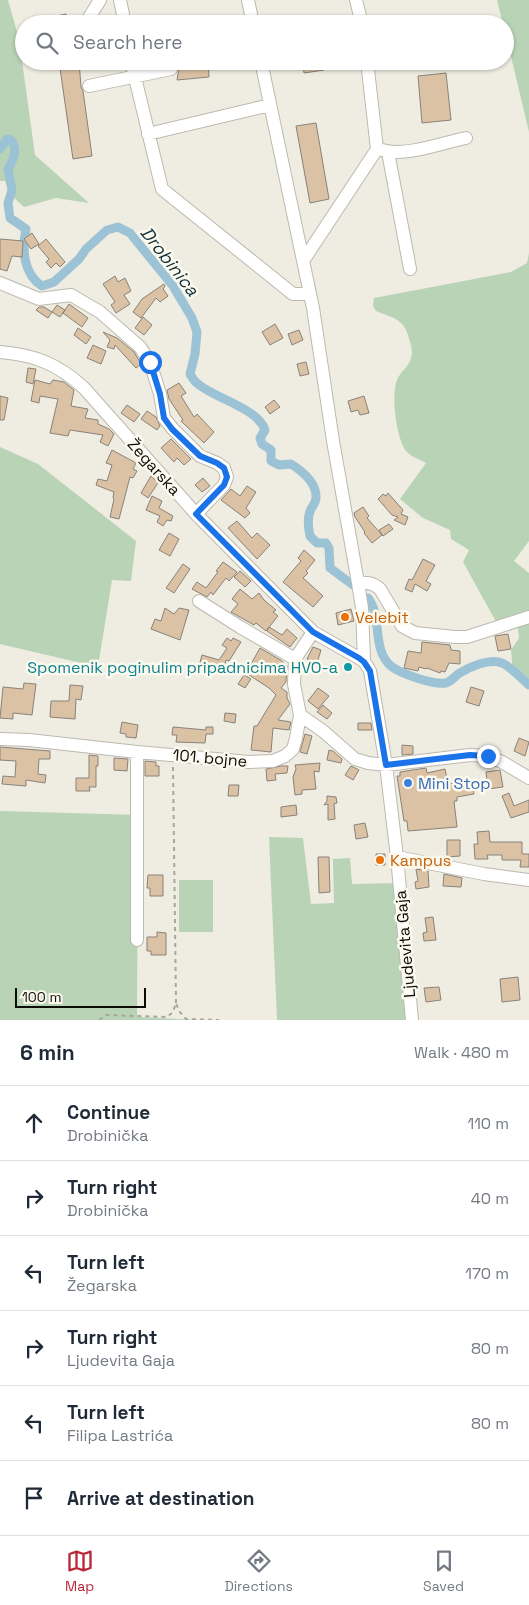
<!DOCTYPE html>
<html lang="en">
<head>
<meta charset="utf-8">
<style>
	body { margin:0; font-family:"Space Grotesk",sans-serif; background:#f6f6f7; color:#1f2937 }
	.scale { position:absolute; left:15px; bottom:12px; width:131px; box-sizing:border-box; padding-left:5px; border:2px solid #0d0c09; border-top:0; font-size:14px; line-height:18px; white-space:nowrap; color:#0d0c09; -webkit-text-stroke:4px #fcf9ee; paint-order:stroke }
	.stop { position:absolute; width:15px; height:15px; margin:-11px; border:4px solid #1a73e8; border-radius:50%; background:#fff }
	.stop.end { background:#1a73e8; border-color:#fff; box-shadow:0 1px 5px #0008 }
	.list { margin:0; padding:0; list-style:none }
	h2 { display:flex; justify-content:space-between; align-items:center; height:65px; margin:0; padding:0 20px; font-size:21px }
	h2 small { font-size:16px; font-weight:400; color:#747a83 }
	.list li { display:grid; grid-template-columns:32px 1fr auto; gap:15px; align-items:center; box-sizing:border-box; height:75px; padding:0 20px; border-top:1px solid #e0e1e3 }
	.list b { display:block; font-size:19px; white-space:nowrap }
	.list p { margin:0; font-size:16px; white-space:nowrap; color:#747a83 }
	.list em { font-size:16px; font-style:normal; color:#747a83 }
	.icon { flex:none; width:28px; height:28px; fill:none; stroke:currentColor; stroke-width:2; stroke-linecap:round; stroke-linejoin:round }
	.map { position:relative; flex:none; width:529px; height:1020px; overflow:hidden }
	.search { position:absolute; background:#fff; box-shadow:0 1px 4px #0004; left:15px; right:15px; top:15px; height:55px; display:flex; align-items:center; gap:12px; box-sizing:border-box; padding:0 18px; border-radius:28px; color:#747a83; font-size:19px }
	.sheet { height:515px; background:#fff }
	nav { display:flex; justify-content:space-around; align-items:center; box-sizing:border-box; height:70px; border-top:1px solid #e0e1e3; background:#fff; font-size:14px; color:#747a83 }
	nav a { display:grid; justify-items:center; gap:2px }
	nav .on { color:#b92836 }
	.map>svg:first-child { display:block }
</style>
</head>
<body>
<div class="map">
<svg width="529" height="1020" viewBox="0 0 529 1020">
	<rect width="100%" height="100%" fill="#efece1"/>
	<path fill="#b9d3b7" d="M0,0H8L19,39L35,155L89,203L56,198L24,207L13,197L5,181H0Z
		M497,0H529V132L505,31V24H503Z
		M529,253V541L514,561L529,573V685L513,672L511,650L519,638L517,620L499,627L463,562L469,550L451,539L450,530L423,518L400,499L426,463C420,460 410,456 406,451C396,437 391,396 397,380C400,372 407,368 410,361C413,355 412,348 410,342C405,319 396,319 376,311L373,306L374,298L511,272L527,263Z
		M0,447L38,464L136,541L131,581L112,580L98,667L0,644Z
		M0,811L138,815L137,1017L198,1020H0Z
		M269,837L303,838L311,904L334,903L333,859L350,858L352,884L400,883L412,1020H277Z
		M179,880H213V932H179Z"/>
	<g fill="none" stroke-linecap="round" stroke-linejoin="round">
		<path stroke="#9cc3d5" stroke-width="9" d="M0,149L7,139L11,140C18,150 14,159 8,169L12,190L8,203L10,218L26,229C22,249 23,274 42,286L54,282L79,259L86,249L107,230L118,227L130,233L173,286L192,318L197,332L195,354L190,374C192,377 194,381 197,383C213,398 258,408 265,430L260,438L262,444L271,450V461L279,465L291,464C302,471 317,483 316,498C316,502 313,505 311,509C307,517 308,527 310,536L317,543H326L329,548L330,568L353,585
			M368,598C383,617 371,649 391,666C401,674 433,685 446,683C450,682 455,677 458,674C469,667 489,658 502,663C511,667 521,678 529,685"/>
	</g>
	<path fill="#dbc2a5" stroke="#89827a" d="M66,14L68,24H36L35,21Z
		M59,61H79L81,87L83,91L92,156L73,159Z
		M176,61H208L209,77L177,80L179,68Z
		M303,61H323L324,70L304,73Z
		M446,73L451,120L422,123L418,76Z
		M316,123L329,199L310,203L296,126Z
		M32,233L39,244L31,249L24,239Z
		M0,239L23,241L22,257L12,256L7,271L0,269Z
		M46,239L65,262L60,267L56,263L51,268L46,262L49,259L38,246Z
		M115,276L118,282L125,278L131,291L124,295L130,304L116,313L111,305L115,302L103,284Z
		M164,284L165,286L163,289L168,296L160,302L156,298L141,318L133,312L142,299Z
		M69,304L88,318L82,327L63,313Z
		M57,305L65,310L60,317L52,312Z
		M39,307H44L52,312L48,318L36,310Z
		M143,317L152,325L144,335L135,328Z
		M275,324L283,338L270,345L262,332Z
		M78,328L91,337L86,344L74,335Z
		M299,330L303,340L292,345L288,334Z
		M103,332L117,338L134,352L141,364L136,368L115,345L114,349L107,347L110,340Z
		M93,345L106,351L101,364L87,358Z
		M306,362L309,374L300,376L297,364Z
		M28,368L36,369L33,384L26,382Z
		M35,380L50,384L53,380L64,382L74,390L71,406L88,409L85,418L98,420V424L109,429L114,434L108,446L100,442L103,435L70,430L68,436L50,433L58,399L40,396L39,403L31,401Z
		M179,383L186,393L181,396L194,417L197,414L214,432L204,443L181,421L183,420L169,399L167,390Z
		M0,396L8,398L4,420H0Z
		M364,396L369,413L360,415L358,410L351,412L348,401Z
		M274,400L280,407L270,414L265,407Z
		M127,405L140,414L134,422L121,413Z
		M147,411L156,417L160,426L157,430L141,419Z
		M171,439L191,459L184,465L177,458L174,462L161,448Z
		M112,450L136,463L133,469L137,471L133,478L130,477L119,519L110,517L114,499L113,498L114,492L96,485L98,479L107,481L112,465L106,463Z
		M151,476L158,483L148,498L141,493Z
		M203,478L210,486L202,492L195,485Z
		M247,486L256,492L246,508L250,513L245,518L221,500L231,489L240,496Z
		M388,493L403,510L401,514L408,517L405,525L394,520L398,517L392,515L378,499L383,494L386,496Z
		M152,496L162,501L159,508L173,516L171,521L167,520L163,526L157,522L160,516L146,510Z
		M363,507L369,516L367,518L382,535L372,543L364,533L365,532L355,517L354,513Z
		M237,521L252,538L257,533L270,545L257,559L228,528Z
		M389,524L393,529L383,536L379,530Z
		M169,533L179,539L170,556L159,550Z
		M304,550L315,560L306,571L308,573L303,578L323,596L313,607L283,582L301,561L298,558Z
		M423,559L435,565L426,581L431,584L427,591L415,584L412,592L405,589L409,579L412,580Z
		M223,562L237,572L229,581L226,578L213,595L211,592L207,597L192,589L197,582L206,588L218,572L216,571Z
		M183,564L190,569L174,593L166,588Z
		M240,571L251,581L245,587L234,577Z
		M240,589L252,599L259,593L264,600L276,610L273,612L278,616L266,631L256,623L254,625L231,612L238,604L232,599Z
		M165,608L174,614L179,608L189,610L180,640L151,629L155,619L161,621Z
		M351,609L354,621L338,625L336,613Z
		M269,627L282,635L287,629L297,638L290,647L267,631Z
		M508,634L511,649L498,651L495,636Z
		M227,638L231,641L233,638L241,642L229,661L226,660L222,674L199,666L202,655L219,660L227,648L222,645Z
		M422,642L450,645L451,650L460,651V664L449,663L445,672L441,671L440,673L427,668L426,669L419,667L418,671L404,668L408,651L421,653Z
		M313,647L321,650L317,663L307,659Z
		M260,648L282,661L287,666L286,682L281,688L287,692V698L290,704L278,720L291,722L289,730L273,728L271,752L251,750L254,726H257L276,695L269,688L246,673Z
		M244,675L251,679L245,688L238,684Z
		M24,683L36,684L32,715L13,713V719L0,718L3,687L23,689Z
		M70,685L83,686L81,700L76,699L75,719L50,717L51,701H69Z
		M471,687L484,691L479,706L466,702Z
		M318,688L329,696L318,709L308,701Z
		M323,705L332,713L327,719L317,712Z
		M225,713L236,714L235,723L224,721Z
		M122,722L138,725L136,738L126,737V734L120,733Z
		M358,723H371L372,730H358Z
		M173,727L206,730V727H213V734H206L205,743L176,742L177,735H172Z
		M305,734L312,736L307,754L300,752Z
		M519,738L529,742L525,756L514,751Z
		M402,745L413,746V754L402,755Z
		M0,747L50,751V759H39L38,774L46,775L45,783L26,780V786L2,784L3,776L15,777L16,761L0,760Z
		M329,750L333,751L342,759L341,763L327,760Z
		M89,755L98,756V766H96V787H89L90,791H76V778H89Z
		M114,758L128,759L127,771L114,770Z
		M145,761L156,762V766H159V776H145Z
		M320,763L319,772L314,771L316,789L302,790V794L295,795L293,777L296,769L295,765Z
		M281,766H288L287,773L275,774L276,780L267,781L266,769Z
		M351,766L359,770L353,780L345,775Z
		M426,768L427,773L445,769L448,784L472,780L474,794L457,797V801H454L457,827L408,831L407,821H404L397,776H400V772Z
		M500,770L503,787L488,789L486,772Z
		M229,785H239L238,796H228Z
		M509,793L514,806L529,800V812L511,818L502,796Z
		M327,796L336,797L337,803L334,804L335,819L328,820V804L324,805L327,801Z
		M296,805L297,815L281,817V807Z
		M365,823L368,837L356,839L354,825Z
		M489,831L490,842H522V854H529V867H520L521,860H502V855H487L488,859H475L474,844H478L477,832Z
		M447,840H460V856L447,857Z
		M376,854H385V865H376Z
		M318,857H329L330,892L319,893Z
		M416,869L428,871L429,887L416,889L415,882L418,881Z
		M444,874L462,878L461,887L443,886Z
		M148,875H163V896H150V888H147Z
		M433,917L436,940L424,941L423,933L427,932L425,918Z
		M157,932L166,933V955H151V951H147V937H157Z
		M518,977L520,1000L502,1002L500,979Z
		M439,987L441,1000L426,1002L424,988Z"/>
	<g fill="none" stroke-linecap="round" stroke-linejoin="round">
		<g stroke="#bcb9af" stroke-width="14">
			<path id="minor" d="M120,0L125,24
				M248,0L253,24
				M356,0L362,24
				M85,24L100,0
				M131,61L162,189L293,294H310
				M261,61L313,308L333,441L358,583L362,608L364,661
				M89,86L171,69
				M148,134L270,105
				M382,150C405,157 442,143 466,138
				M388,152L410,269
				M303,261L377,149L367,61
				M0,283L39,299L71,295L100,312L140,347L150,362L160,394L164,418L173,429L200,456L217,463L224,468L227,477L224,485L196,514
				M0,352C35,355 58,364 84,388L196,514L313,632L359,658L364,661L370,671L386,765L397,857L412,1020
				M358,583C367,582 373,583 380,589L402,626L415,633L455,637H467L529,617
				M199,601L240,627L295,659
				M300,715L323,731L355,759L368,763L386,765L470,755L488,756L502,762L529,778
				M0,739L29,740L137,752L249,762L273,761L285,756L293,749L296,738L300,715L294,684L295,659L313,632
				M137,752V940
				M397,857L484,874L529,880"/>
		</g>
		<path stroke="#a7a59c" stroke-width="2" stroke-dasharray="4 4" stroke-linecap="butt" d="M173,767L176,1003
			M99,1020L106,1015L167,1017L173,1012L176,1003L179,1011L186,1019L219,1020"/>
		<use href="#minor" stroke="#fff" stroke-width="12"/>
	</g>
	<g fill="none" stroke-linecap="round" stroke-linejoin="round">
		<path stroke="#1a73e8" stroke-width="6" d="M150,362L160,394L164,418L172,429L200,456L217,463L224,468L227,477L224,485L196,514L313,632L359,658L364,662L370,671L386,765L470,755L488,756"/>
	</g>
	<g fill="#e8710a" stroke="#fcf9ee" stroke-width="2">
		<circle cx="345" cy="617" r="5"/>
		<circle cx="380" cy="860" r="5"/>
	</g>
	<circle fill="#0f9aa8" stroke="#fcf9ee" stroke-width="2" cx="348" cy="667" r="5"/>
	<circle fill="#3f7fe0" stroke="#fcf9ee" stroke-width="2" cx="408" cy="783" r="5"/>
	<g text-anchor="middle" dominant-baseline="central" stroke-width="5" stroke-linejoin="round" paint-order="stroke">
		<g font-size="16" fill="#0d0c09" stroke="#fcf9ee">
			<text transform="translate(154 467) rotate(48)">Žegarska</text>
			<text transform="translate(210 758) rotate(5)">101. bojne</text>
			<text transform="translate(405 944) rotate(-95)">Ljudevita Gaja</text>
		</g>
		<g font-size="16" fill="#c56008" stroke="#fcf9ee" text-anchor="start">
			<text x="355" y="617">Velebit</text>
			<text x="390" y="860">Kampus</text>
		</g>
		<g font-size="16" fill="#0d838f" stroke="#fcf9ee" text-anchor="end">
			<text x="338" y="667">Spomenik poginulim pripadnicima HVO-a</text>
		</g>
		<g font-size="16" fill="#366cbe" stroke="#fcf9ee" text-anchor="start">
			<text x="418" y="783">Mini Stop</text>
		</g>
		<g font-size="18" font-style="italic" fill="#0d313f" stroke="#fcf9ee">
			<text transform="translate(170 261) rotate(52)">Drobinica</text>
		</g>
	</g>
</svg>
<div class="scale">100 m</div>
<div class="stop" style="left:150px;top:362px"></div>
<div class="stop end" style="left:488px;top:756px"></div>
<div class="search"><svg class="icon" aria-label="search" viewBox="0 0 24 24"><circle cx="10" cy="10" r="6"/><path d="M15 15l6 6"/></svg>Search here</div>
</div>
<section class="sheet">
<h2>6 min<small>Walk · 480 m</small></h2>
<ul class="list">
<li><svg class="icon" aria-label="ahead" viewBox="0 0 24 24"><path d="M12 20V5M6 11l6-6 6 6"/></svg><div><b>Continue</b><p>Drobinička</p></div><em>110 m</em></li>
<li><svg class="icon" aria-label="right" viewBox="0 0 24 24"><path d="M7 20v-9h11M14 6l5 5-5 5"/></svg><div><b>Turn right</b><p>Drobinička</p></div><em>40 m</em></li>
<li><svg class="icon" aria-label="left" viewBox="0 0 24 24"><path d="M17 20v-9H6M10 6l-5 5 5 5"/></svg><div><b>Turn left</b><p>Žegarska</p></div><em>170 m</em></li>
<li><svg class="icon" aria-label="right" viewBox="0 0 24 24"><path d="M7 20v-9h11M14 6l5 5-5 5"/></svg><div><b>Turn right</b><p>Ljudevita Gaja</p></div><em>80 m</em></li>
<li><svg class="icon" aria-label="left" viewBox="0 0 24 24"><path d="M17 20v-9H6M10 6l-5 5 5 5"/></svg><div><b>Turn left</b><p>Filipa Lastrića</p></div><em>80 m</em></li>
<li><svg class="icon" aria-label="arrive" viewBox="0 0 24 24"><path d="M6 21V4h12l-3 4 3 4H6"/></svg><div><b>Arrive at destination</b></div></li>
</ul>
</section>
<nav>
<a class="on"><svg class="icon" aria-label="map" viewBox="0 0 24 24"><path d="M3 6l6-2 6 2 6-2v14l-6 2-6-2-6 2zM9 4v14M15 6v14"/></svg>Map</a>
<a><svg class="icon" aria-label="directions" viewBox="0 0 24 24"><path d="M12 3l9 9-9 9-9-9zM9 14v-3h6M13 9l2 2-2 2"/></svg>Directions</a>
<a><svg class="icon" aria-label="saved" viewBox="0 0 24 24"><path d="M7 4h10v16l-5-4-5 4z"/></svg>Saved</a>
</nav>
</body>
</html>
